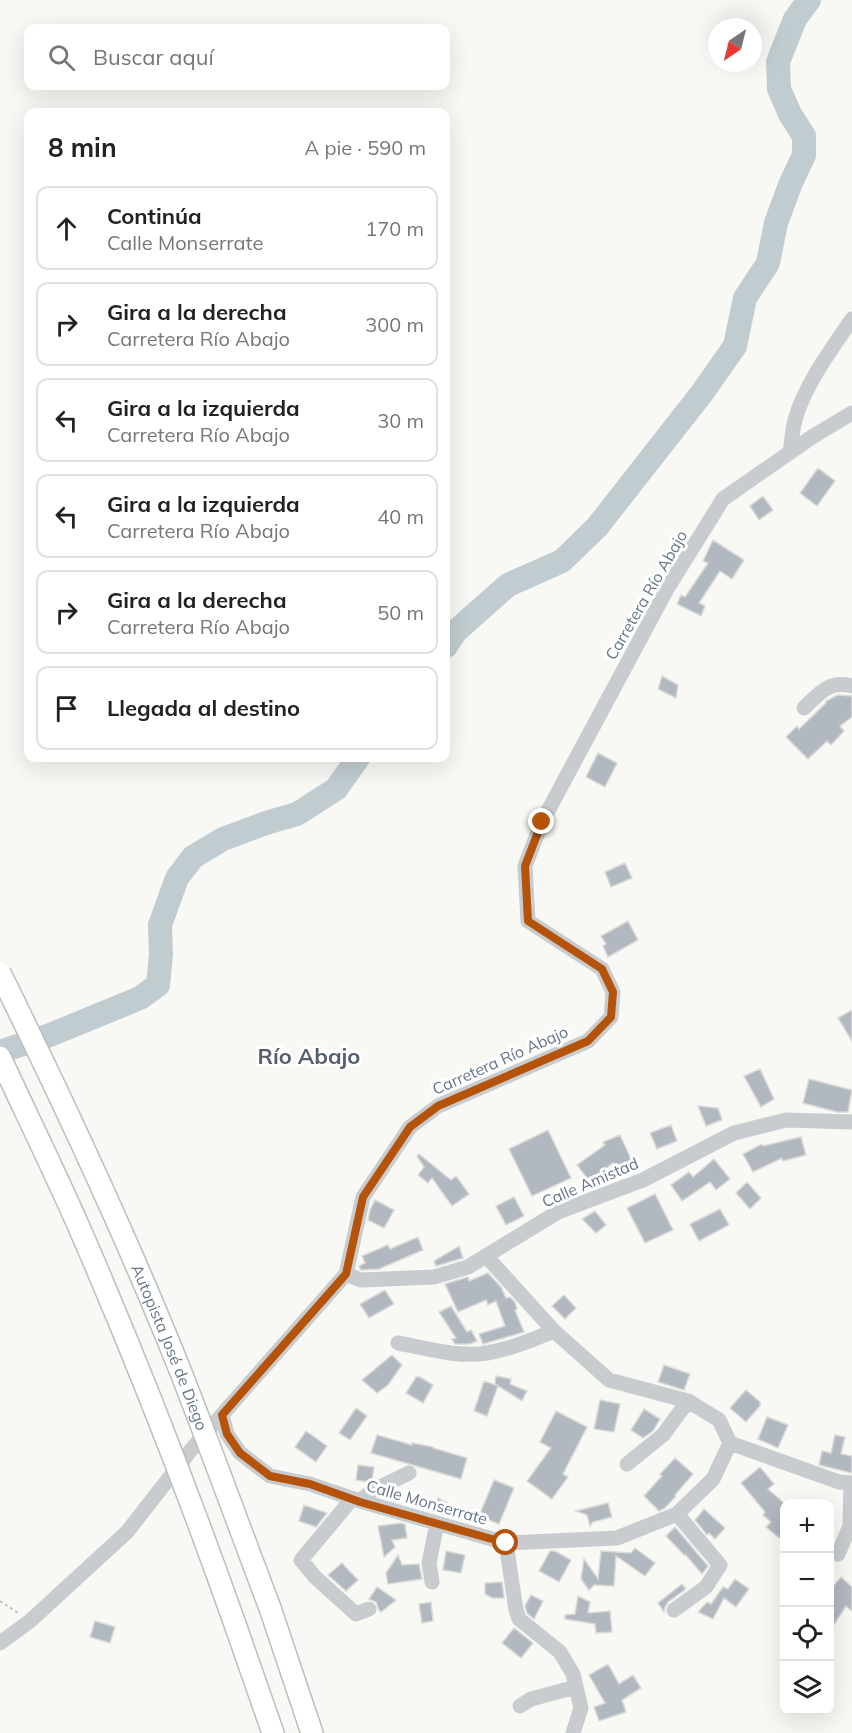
<!DOCTYPE html>
<html lang="es">
<head>
<meta charset="utf-8">
<style>
	body { margin:0; font-family:Mulish,sans-serif; background:#f2f2f2; color:#222 }
	.controls { position:absolute; right:18px; bottom:18px; display:grid; overflow:hidden; border-radius:12px; box-shadow:0 6px 24px #0002 }
	.controls button { width:54px; height:54px; display:grid; place-items:center; padding:0; border:0; border-bottom:2px solid #e0e0e0; background:#fff; color:#222; font:30px sans-serif }
	.compass { position:absolute; left:708px; top:18px; width:54px; height:54px; border-radius:50%; background:#fff; box-shadow:0 6px 24px #0002; rotate:215deg }
	.stop { position:absolute; width:18px; height:18px; margin:-14px; border:4px solid #b45309; border-radius:50%; background:#fff }
	.stop.end { background:#b45309; border-color:#fff; box-shadow:0 2px 6px #0008 }
	.list { margin:0; padding:0; list-style:none }
	h2 { display:flex; justify-content:space-between; align-items:center; height:78px; margin:0; padding:0 24px; font-size:26px }
	h2 small { font-size:20px; font-weight:400; color:#767676 }
	.list li { display:grid; grid-template-columns:39px 1fr auto; gap:18px; align-items:center; box-sizing:border-box; height:84px; margin:0 12px 12px; padding:0 12px; border:2px solid #e0e0e0; border-radius:12px }
	.list b { display:block; font-size:22px; white-space:nowrap }
	.list p { margin:0; font-size:20px; white-space:nowrap; color:#767676 }
	.list em { font-size:20px; font-style:normal; color:#767676 }
	.icon { flex:none; width:33px; height:33px; fill:none; stroke:currentColor; stroke-width:2; stroke-linecap:round; stroke-linejoin:round }
	.map { position:relative; flex:none; width:852px; height:1733px; overflow:hidden }
	.search { position:absolute; background:#fff; box-shadow:0 6px 24px #0002; left:24px; top:24px; width:426px; height:66px; display:flex; align-items:center; gap:15px; box-sizing:border-box; padding:0 21px; border-radius:12px; color:#767676; font-size:22px }
	.panel { position:absolute; background:#fff; box-shadow:0 6px 24px #0002; left:24px; top:108px; width:426px; height:654px; border-radius:12px }
	.map>svg:first-child { display:block }
</style>
</head>
<body>
<div class="map">
<svg width="852" height="1733" viewBox="0 0 852 1733">
	<rect width="100%" height="100%" fill="#f8f8f5"/>
	<g fill="none" stroke-linecap="round" stroke-linejoin="round">
		<path stroke="#c1ccd1" stroke-width="24" d="M446,646L455,632L508,585L562,561L597,527L702,393L735,346L745,298L768,263L776,223L790,185L804,155V136L790,114L779,89L778,62L795,19L809,0
			M0,1052L50,1035L140,998L158,985L161,954L160,925L177,878L193,857L223,839L269,822L297,814L336,789L358,758"/>
	</g>
	<path fill="#b1b8bf" stroke="#dadad8" stroke-width="1.5" d="M818,468L835,481L817,506L800,493Z
		M763,496L773,510L759,520L750,506Z
		M713,540L744,560L732,579L720,571L699,603L705,606L701,616L677,604L681,595L685,597L708,563L703,561Z
		M662,676L678,685L676,698L658,689Z
		M838,695L852,696V717L840,726L844,731L831,745L827,741L808,759L786,737L797,726L799,729L826,703V701Z
		M598,753L617,763L605,787L586,777Z
		M625,863L632,878L611,887L605,872Z
		M628,921L638,940L608,957L603,946L606,944L601,936Z
		M852,1010V1041L838,1018Z
		M760,1069L774,1099L761,1107L744,1076Z
		M809,1079L852,1090L848,1112H837L803,1103Z
		M698,1106L718,1108L722,1120L706,1126Z
		M671,1125L677,1141L657,1149L650,1133Z
		M548,1130L571,1178L532,1196L509,1149Z
		M620,1135L632,1161L615,1168L613,1163L589,1181L577,1165L605,1145L603,1142Z
		M801,1137L806,1155L783,1161L782,1158L753,1172L743,1154L762,1144L763,1146Z
		M419,1154L451,1180L456,1176L469,1194L452,1206L432,1178L428,1183L418,1175L424,1167L417,1156Z
		M714,1159L730,1179L716,1190L710,1182L682,1201L671,1185L689,1172L693,1177Z
		M747,1182L761,1198L750,1209L736,1193Z
		M655,1194L673,1230L645,1243L627,1208Z
		M514,1197L524,1216L506,1225L496,1206Z
		M375,1200L394,1210L384,1228L368,1220L370,1210Z
		M720,1209L729,1225L699,1241L690,1224Z
		M595,1211L606,1225L596,1233L582,1219Z
		M418,1237L423,1250L379,1269L361,1270L359,1266L365,1263L362,1256L388,1245L390,1249Z
		M459,1246L463,1258L436,1266L434,1261Z
		M488,1273L501,1287L506,1298L510,1297L515,1302L517,1309L515,1310L524,1332L483,1344L479,1334L505,1326L496,1301L488,1305L486,1300L458,1312L445,1284L468,1277L469,1281Z
		M385,1290L394,1304L369,1318L360,1304Z
		M564,1295L576,1308L565,1319L552,1306Z
		M451,1306L467,1332L471,1330L477,1341L470,1344H455L452,1339L456,1338L439,1312Z
		M392,1355L402,1365L388,1385L377,1393L362,1380Z
		M664,1365L690,1374L684,1390L658,1382Z
		M496,1376L511,1379L510,1384L527,1391L522,1401L495,1384Z
		M416,1377H420L433,1385L423,1403L406,1393Z
		M484,1381L498,1386L487,1416L474,1411Z
		M746,1390L760,1402V1406L746,1422L730,1408Z
		M600,1400L620,1404L614,1432L594,1429Z
		M356,1408L367,1416L350,1440L339,1433Z
		M644,1409L660,1419L653,1431L643,1438L631,1430Z
		M556,1411L587,1427L563,1474L568,1477L552,1499L527,1481L551,1448L540,1442Z
		M767,1417L788,1425L778,1448L758,1439Z
		M306,1431L327,1446L316,1462L295,1447Z
		M377,1435L412,1445V1443L433,1447V1448L467,1458L461,1479L371,1453Z
		M835,1435L845,1437L841,1454L852,1456V1473L819,1465L822,1451L831,1453Z
		M675,1458L693,1474L675,1495L676,1496L665,1508L659,1511L644,1496L662,1476L660,1474Z
		M358,1465L374,1467L372,1480L368,1482L356,1480Z
		M760,1467L774,1484L768,1489L784,1503V1542L766,1527L771,1522L763,1515L765,1512L741,1483Z
		M494,1480L514,1488L499,1524L479,1516Z
		M438,1498L460,1510L456,1518L431,1511Z
		M608,1503L612,1517L593,1522L590,1526L587,1515L576,1511Z
		M304,1505L327,1513L316,1527L299,1521Z
		M704,1509L725,1528L715,1539L709,1533L707,1535L695,1520Z
		M401,1523L405,1524L407,1538L392,1540L395,1547L384,1557L378,1526Z
		M675,1527L708,1566L702,1574L685,1554L684,1555L666,1536Z
		M635,1548L655,1563L645,1576L616,1556L614,1586L594,1585L589,1590L581,1579L584,1559L598,1579L601,1551L631,1553Z
		M446,1551L465,1555L461,1573L443,1570Z
		M550,1551H555L571,1560L559,1582L539,1571Z
		M398,1555L402,1565L419,1564L422,1579L388,1584L386,1573Z
		M342,1563L358,1580L346,1591L328,1575Z
		M841,1577L852,1587V1611L846,1606L830,1631V1590Z
		M735,1579L749,1589L736,1607L724,1598L713,1619L698,1612L707,1602L711,1604L723,1587L728,1589Z
		M502,1582L504,1598H492L485,1594V1583Z
		M682,1584L686,1589L668,1602L665,1607L664,1612L658,1603Z
		M377,1587L396,1600L381,1612L379,1610L376,1602L369,1599Z
		M531,1595L543,1601L534,1619L527,1613L525,1606Z
		M578,1596L590,1602L588,1613L610,1611L612,1632L596,1633L595,1624L565,1619V1615L575,1614Z
		M431,1602L433,1621L422,1623L419,1604Z
		M95,1621L115,1627L110,1643L90,1637Z
		M514,1628L533,1643L521,1658L502,1643Z
		M608,1664L619,1684L633,1675L641,1688L622,1700L626,1712L599,1721L594,1707L605,1703L589,1675Z"/>
	<g fill="none" stroke-linecap="round" stroke-linejoin="round">
		<g stroke="#babec1" stroke-width="24">
			<path id="highway" d="M270,1608L312,1733
				M236,1627L273,1733"/>
		</g>
		<path stroke="#bfc2c4" stroke-width="2" stroke-dasharray="3 3" stroke-linecap="butt" d="M0,1601L18,1613"/>
		<path stroke="#c8cccf" stroke-width="15" d="M790,452C792,442 792,430 795,420C804,386 832,348 852,319
			M804,708C819,694 828,680 852,686
			M486,1256L554,1331L609,1380L688,1401L719,1420L730,1443
			M346,1274L361,1280L434,1277L468,1267L558,1212L643,1180L734,1133L786,1120L852,1122
			M398,1343C426,1348 458,1358 487,1353C510,1349 532,1340 554,1331
			M222,1415L227,1434L240,1453L270,1476L310,1484L360,1501L506,1543L617,1538L677,1514L713,1479L730,1443
			M730,1443L839,1482L852,1483
			M627,1464L663,1435L688,1401
			M352,1499L301,1560L315,1577L356,1614L369,1609
			M360,1501L372,1491L409,1473
			M506,1543L516,1610L519,1619L560,1652L573,1674L581,1708L573,1733
			M838,1554L850,1526L851,1483
			M432,1582L429,1563L437,1523
			M674,1610L706,1587L720,1565L677,1514
			M0,1643L30,1621L127,1532L191,1450L346,1274L363,1197L410,1127L438,1106L588,1041L611,1017L613,992L602,969L528,921L525,866L542,822L667,589L723,499L812,437L852,413
			M520,1706L531,1699L576,1687"/>
		<use href="#highway" stroke="#fff" stroke-width="21"/>
		<g stroke="#babec1" stroke-width="24" stroke-linecap="butt">
			<g id="highway-bridge">
				<path id="s1" d="M0,973C64,1103 126,1235 180,1370C211,1449 240,1529 270,1608"/>
				<path d="M0,1057C27,1116 56,1174 82,1234C138,1363 189,1494 236,1627"/>
			</g>
		</g>
		<use href="#highway-bridge" stroke="#fff" stroke-width="21"/>
	</g>
	<g fill="none" stroke-linecap="round" stroke-linejoin="round">
		<path stroke="#b45309" stroke-width="8" d="M506,1543L360,1502L310,1484L270,1476L240,1453L227,1434L222,1415L346,1274L363,1197L410,1127L438,1106L588,1041L611,1017L613,992L602,969L528,921L525,866L542,822"/>
	</g>
	<g text-anchor="middle" dominant-baseline="central" stroke-width="6" stroke-linejoin="round" paint-order="stroke">
		<g font-size="16" fill="#657789" stroke="#fff">
			<text transform="translate(646 595) rotate(-60)">Carretera Río Abajo</text>
			<text transform="translate(500 1060) rotate(-24)">Carretera Río Abajo</text>
			<text transform="translate(590 1182) rotate(-23)">Calle Amistad</text>
			<text stroke="none"><textPath href="#s1" startOffset="411">Autopista José de Diego</textPath></text>
			<text transform="translate(427 1502) rotate(16)">Calle Monserrate</text>
		</g>
		<g font-size="22" font-weight="bold" fill="#54606d" stroke="#fff">
			<text x="309" y="1056">Río Abajo</text>
		</g>
	</g>
</svg>
<div class="controls">
<button>+</button>
<button>−</button>
<button><svg class="icon" aria-label="locate" viewBox="0 0 24 24"><circle cx="12" cy="12" r="6"/><path d="M12 2v4M12 18v4M2 12h4M18 12h4"/></svg></button>
<button><svg class="icon" aria-label="layers" viewBox="0 0 24 24"><path d="M12 4l9 5-9 5-9-5zM3 14l9 5 9-5"/></svg></button>
</div>
<svg class="compass" viewBox="-18 -18 36 36"><path d="M0-13l5 13h-10z" fill="#e53935"/><path d="M0 13l5-13h-10z" fill="#767676"/></svg>
<div class="stop" style="left:506px;top:1543px"></div>
<div class="stop end" style="left:542px;top:822px"></div>
<div class="search"><svg class="icon" aria-label="search" viewBox="0 0 24 24"><circle cx="10" cy="10" r="6"/><path d="M15 15l6 6"/></svg>Buscar aquí</div>
<section class="panel">
<h2>8 min<small>A pie · 590 m</small></h2>
<ul class="list">
<li><svg class="icon" aria-label="ahead" viewBox="0 0 24 24"><path d="M12 20V5M6 11l6-6 6 6"/></svg><div><b>Continúa</b><p>Calle Monserrate</p></div><em>170 m</em></li>
<li><svg class="icon" aria-label="right" viewBox="0 0 24 24"><path d="M7 20v-9h11M14 6l5 5-5 5"/></svg><div><b>Gira a la derecha</b><p>Carretera Río Abajo</p></div><em>300 m</em></li>
<li><svg class="icon" aria-label="left" viewBox="0 0 24 24"><path d="M17 20v-9H6M10 6l-5 5 5 5"/></svg><div><b>Gira a la izquierda</b><p>Carretera Río Abajo</p></div><em>30 m</em></li>
<li><svg class="icon" aria-label="left" viewBox="0 0 24 24"><path d="M17 20v-9H6M10 6l-5 5 5 5"/></svg><div><b>Gira a la izquierda</b><p>Carretera Río Abajo</p></div><em>40 m</em></li>
<li><svg class="icon" aria-label="right" viewBox="0 0 24 24"><path d="M7 20v-9h11M14 6l5 5-5 5"/></svg><div><b>Gira a la derecha</b><p>Carretera Río Abajo</p></div><em>50 m</em></li>
<li><svg class="icon" aria-label="arrive" viewBox="0 0 24 24"><path d="M6 21V4h12l-3 4 3 4H6"/></svg><div><b>Llegada al destino</b></div></li>
</ul>
</section>
</div>
</body>
</html>
